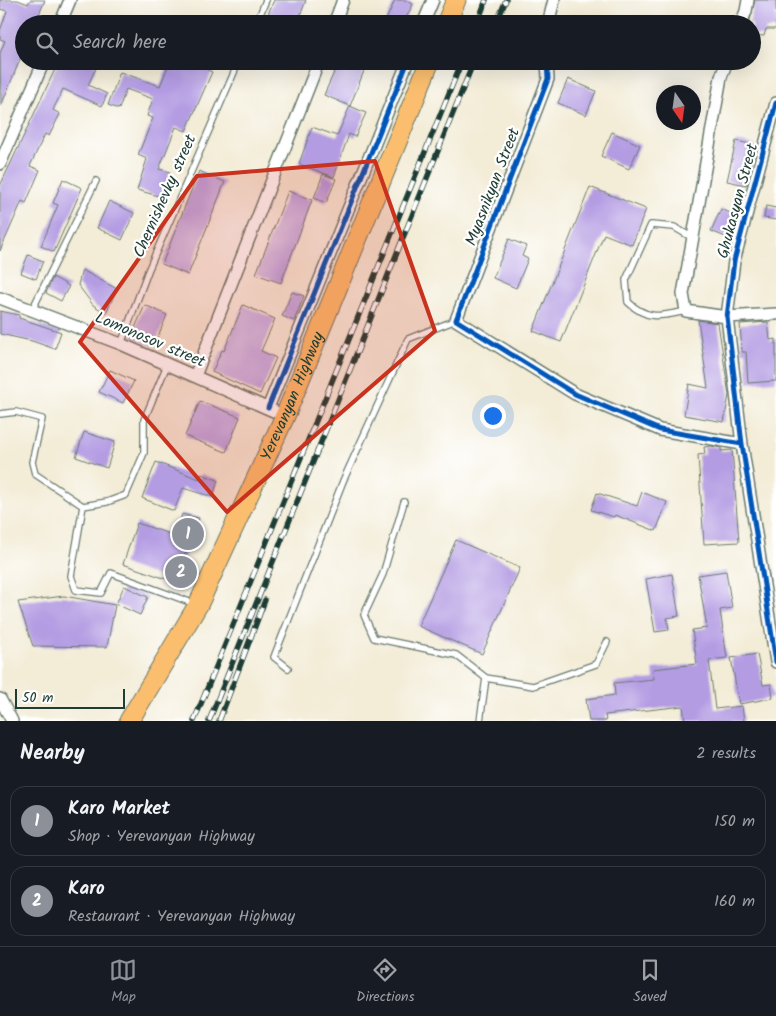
<!DOCTYPE html>
<html lang="en">
<head>
<meta charset="utf-8">
<style>
	body { margin:0; font-family:Kalam,sans-serif; background:#20242c; color:#f1f3f6 }
	.compass { position:absolute; left:656px; top:85px; width:45px; height:45px; border-radius:50%; background:#171b24; box-shadow:0 5px 20px #0002; rotate:167deg }
	.scale { position:absolute; left:15px; bottom:12px; width:110px; box-sizing:border-box; padding-left:5px; border:2px solid #1f3d34; border-top:0; font-size:14px; line-height:18px; white-space:nowrap; color:#1f3d34; -webkit-text-stroke:4px #fff; paint-order:stroke }
	.you { position:absolute; left:492px; top:415px; width:18px; height:18px; margin:-12px; border:4px solid #fff; border-radius:50%; background:#1a73e8; box-shadow:0 0 0 8px #1a73e833 }
	.badge { display:grid; place-items:center; width:32px; height:32px; border-radius:50%; background:#8c9099; color:#fff; font-size:16px; font-weight:700 }
	.pin { position:absolute; translate:-50% -50%; border:2px solid #fff; box-shadow:0 1px 5px #0006 }
	.list { margin:0; padding:0; list-style:none }
	h2 { display:flex; justify-content:space-between; align-items:center; height:65px; margin:0; padding:0 20px; font-size:21px }
	h2 small { font-size:16px; font-weight:400; color:#9ea1a6 }
	.list li { display:grid; grid-template-columns:32px 1fr auto; gap:15px; align-items:center; box-sizing:border-box; height:70px; margin:0 10px 10px; padding:0 10px; border:1px solid #363941; border-radius:15px }
	.list b { display:block; font-size:19px; white-space:nowrap }
	.list p { margin:0; font-size:16px; white-space:nowrap; color:#9ea1a6 }
	.list em { font-size:16px; font-style:normal; color:#9ea1a6 }
	.icon { flex:none; width:28px; height:28px; fill:none; stroke:currentColor; stroke-width:2; stroke-linecap:round; stroke-linejoin:round }
	.map { position:relative; flex:none; width:776px; height:721px; overflow:hidden }
	.search { position:absolute; background:#171b24; box-shadow:0 5px 20px #0002; left:15px; right:15px; top:15px; height:55px; display:flex; align-items:center; gap:12px; box-sizing:border-box; padding:0 18px; border-radius:28px; color:#9ea1a6; font-size:19px }
	.sheet { height:225px; background:#171b24 }
	nav { display:flex; justify-content:space-around; align-items:center; box-sizing:border-box; height:70px; border-top:1px solid #363941; background:#171b24; font-size:14px; color:#9ea1a6 }
	nav a { display:grid; justify-items:center; gap:2px }
	nav .on { color:#8c9099 }
	.map>svg:first-child { display:block }
</style>
</head>
<body>
<div class="map">
<svg width="776" height="721" viewBox="0 0 776 721">
	<rect width="100%" height="100%" fill="#fff"/>
	<filter id="ink" filterUnits="userSpaceOnUse"><feTurbulence type="fractalNoise" baseFrequency=".02" numOctaves="2"/><feDisplacementMap in="SourceGraphic" scale="10" xChannelSelector="R" yChannelSelector="G"/><feConvolveMatrix kernelMatrix="1 2 1 2 8 2 1 2 1" color-interpolation-filters="sRGB"/></filter>
	<filter id="wash" filterUnits="userSpaceOnUse"><feTurbulence type="fractalNoise" baseFrequency=".0096" numOctaves="4" result="noise"/><feDisplacementMap in="SourceGraphic" scale="20" xChannelSelector="R" yChannelSelector="G"/><feGaussianBlur stdDeviation="1.12" result="paint"/><feColorMatrix in="noise" values="0 0 0 0 0 0 0 0 0 0 0 0 0 0 0 0 0 1.4 0 .05"/><feComposite in="paint" operator="in"/></filter>
	<g filter="url(#wash)">
		<rect width="100%" height="100%" fill="#f3ecd7"/>
		<g id="blocks">
			<path fill="#b49ce3" d="M0,0H18L28,4L30,0H45L35,24H24V58L21,57L1,106L0,53L5,41L0,39V31L7,11L0,9Z
				M274,0H306L297,24H272L265,21Z
				M395,0H404L413,4L403,24H384Z
				M755,0H776V29H766L764,36L752,35V24H749Z
				M59,61H87L97,66L88,85L107,94L102,106L63,89L53,110L60,114L49,136L45,134L30,166L40,170L26,203L22,201L0,251V186Z
				M170,61H202L200,66L212,72L186,131L176,127L159,169L170,172L162,197L137,190L147,159L138,155L153,118L147,116L153,99L126,89L119,109L108,105L120,72L160,86Z
				M339,61H368L350,106L324,95Z
				M568,79L596,91L586,115L558,103Z
				M350,106L366,113L355,137L349,134L334,177L299,164L312,127L337,136Z
				M612,132L640,145L629,169L601,156Z
				M736,141L755,145L746,185L727,181Z
				M199,171L225,182L188,275L162,264Z
				M323,174L336,179L326,203L314,198Z
				M63,179L82,188L54,252L41,246L58,205L53,203Z
				M590,187L646,209L632,245L604,234L561,342L533,331Z
				M288,191L312,200L281,283L256,274Z
				M109,201L134,213L122,240L97,228Z
				M766,206L776,208V220L764,218Z
				M721,209L737,216L728,238L711,231Z
				M509,239L526,246L522,256L528,259L516,288L493,278Z
				M28,255L43,261L36,279L21,273Z
				M82,270L117,289L106,313L93,305L78,285Z
				M53,277L69,286L61,301L46,293Z
				M292,292L304,296L294,321L282,316Z
				M145,305L167,315L154,346L131,337Z
				M243,305L275,319L261,351L276,358L260,394L212,372L222,350L224,351Z
				M0,311L19,315V318L61,332L55,349L32,341L0,334Z
				M698,320L718,323L729,395L724,422L684,415L689,384L708,388Z
				M768,322L770,340L776,339V381L748,383L746,352H742L740,324Z
				M110,370L134,381L123,403L99,392Z
				M200,401L240,417L226,452L185,436Z
				M84,432L115,442L107,468L76,457Z
				M711,446L721,448V451L732,450L739,542L704,544L698,455L705,454L704,447Z
				M156,462L199,479L201,474L218,480L213,497L183,488L174,511L142,498Z
				M642,492L667,502L656,531L615,515L614,517L591,510L597,493L637,506Z
				M182,514L199,518L191,549H187L175,582L123,564L137,523L176,536Z
				M456,540L520,568L482,654L418,626Z
				M726,571L732,608L720,610L727,658L709,660L715,709L742,706L744,721H685L683,706L605,715L606,721H589L586,699L615,695L614,683L654,679L653,669L697,664L692,630L707,628L698,575Z
				M672,574L679,616L667,618L669,630L655,632L646,579Z
				M124,586L148,597L140,615L116,604Z
				M64,596L115,605L107,647L33,646L18,602Z
				M757,654L763,685L771,684L773,698L739,704L731,658Z"/>
		</g>
	</g>
	<g filter="url(#ink)">
		<use href="#blocks" fill-opacity="0" stroke="#697a6d" stroke-width="1"/>
		<g fill="none" stroke-linecap="round" stroke-linejoin="round">
			<g stroke="#697a6d" stroke-width="8">
				<path id="service" d="M256,24L266,0
					M32,310L96,181
					M686,311C661,316 648,321 628,302L626,280L651,225L674,227L693,238
					M121,344L148,271L239,61
					M167,365L144,420V453L126,495L107,502L83,506L71,576L76,590L101,593L111,573L195,604
					M0,414L16,412L42,419L32,462L35,474L83,506
					M404,502L383,574L364,615L374,638L456,655L486,678L533,686L596,664L607,642
					M288,668L274,657L343,481L408,339L456,320
					M480,721L486,678"/>
			</g>
			<g stroke="#697a6d" stroke-width="14">
				<path id="minor" d="M60,24L70,0
					M334,24L343,0
					M423,24L433,0
					M548,24L554,0
					M741,24L746,11L748,0
					M547,61L548,79L456,320L575,394L660,430L742,444
					M727,61L721,77L683,294L686,311L727,317L776,314
					M776,103L734,261L727,317L742,444L776,662
					M0,164L44,61
					M0,298L121,344L285,416
					M195,376L319,61
					M268,408L408,61
					M0,699L12,721"/>
			</g>
			<g stroke="#697a6d" stroke-width="21">
				<g id="trunk">
					<path d="M446,24L456,0"/>
					<path id="s1" d="M129,721L198,605L285,416L430,61"/>
				</g>
			</g>
			<use href="#service" stroke="#fff" stroke-width="5.5"/>
			<use href="#minor" stroke="#fff" stroke-width="11"/>
			<use href="#trunk" stroke="#fbbe6e" stroke-width="19"/>
			<g stroke="#1f3d34" stroke-width="5.5">
				<path id="rail" d="M477,24L486,0
					M496,24L506,0
					M194,721L462,61
					M209,721L474,61
					M219,721L265,600"/>
			</g>
			<use href="#rail" stroke="#fff" stroke-width="4" stroke-dasharray="11" stroke-linecap="butt"/>
			<g stroke="#fff" stroke-width="8">
				<path id="cycleway" d="M547,61L548,79L456,320L575,394L660,430L742,444
					M776,103L734,261L727,317L742,444L776,662
					M268,408L408,61"/>
			</g>
			<use href="#cycleway" stroke="#0057b8" stroke-width="5"/>
		</g>
	</g>
	<path fill="#c8321e" fill-opacity="0.2" stroke="#c8321e" stroke-width="4" stroke-linejoin="round" d="M375,161L435,331L227,512L80,342L197,176Z"/>
	<g text-anchor="middle" dominant-baseline="central" stroke-width="4.5" stroke-linejoin="round" paint-order="stroke">
		<g font-size="16" fill="#1f3d34" stroke="#fff">
			<text transform="translate(493 187) rotate(-69)">Myasnikyan Street</text>
			<text transform="translate(165 196) rotate(-66)">Chernishevky street</text>
			<text transform="translate(738 201) rotate(-75)">Ghukasyan Street</text>
			<text transform="translate(150 340) rotate(23)">Lomonosov street</text>
			<text stroke="none"><textPath href="#s1" startOffset="364">Yerevanyan Highway</textPath></text>
		</g>
	</g>
</svg>
<svg class="compass" viewBox="-18 -18 36 36"><path d="M0-13l5 13h-10z" fill="#e53935"/><path d="M0 13l5-13h-10z" fill="#9ea1a6"/></svg>
<div class="scale">50 m</div>
<div class="you"></div>
<div class="pin badge" style="left:188px;top:534px">1</div>
<div class="pin badge" style="left:181px;top:572px">2</div>
<div class="search"><svg class="icon" aria-label="search" viewBox="0 0 24 24"><circle cx="10" cy="10" r="6"/><path d="M15 15l6 6"/></svg>Search here</div>
</div>
<section class="sheet">
<h2>Nearby<small>2 results</small></h2>
<ul class="list">
<li><span class="badge">1</span><div><b>Karo Market</b><p>Shop · Yerevanyan Highway</p></div><em>150 m</em></li>
<li><span class="badge">2</span><div><b>Karo</b><p>Restaurant · Yerevanyan Highway</p></div><em>160 m</em></li>
</ul>
</section>
<nav>
<a class="on"><svg class="icon" aria-label="map" viewBox="0 0 24 24"><path d="M3 6l6-2 6 2 6-2v14l-6 2-6-2-6 2zM9 4v14M15 6v14"/></svg>Map</a>
<a><svg class="icon" aria-label="directions" viewBox="0 0 24 24"><path d="M12 3l9 9-9 9-9-9zM9 14v-3h6M13 9l2 2-2 2"/></svg>Directions</a>
<a><svg class="icon" aria-label="saved" viewBox="0 0 24 24"><path d="M7 4h10v16l-5-4-5 4z"/></svg>Saved</a>
</nav>
</body>
</html>
